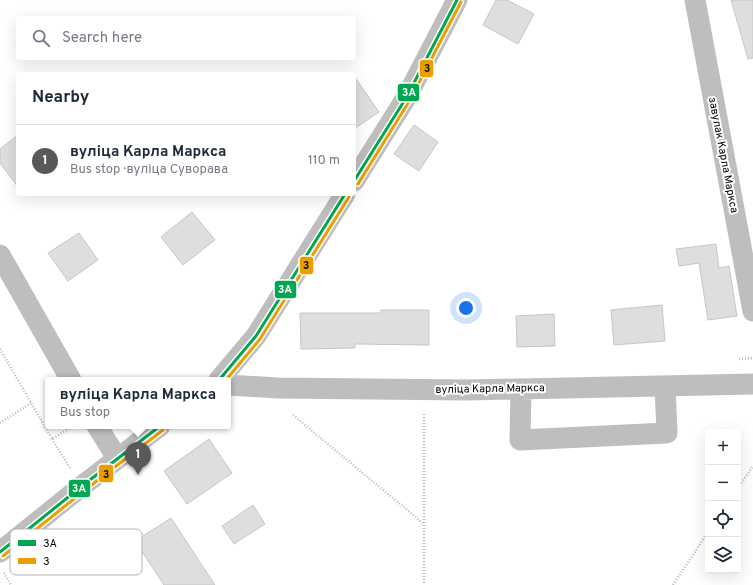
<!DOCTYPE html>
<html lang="en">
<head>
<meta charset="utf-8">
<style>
	body { margin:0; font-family:Overpass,sans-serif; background:#f6f6f7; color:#1f2937 }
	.controls { position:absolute; right:12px; bottom:12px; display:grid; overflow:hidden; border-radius:4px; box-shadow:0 4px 16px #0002 }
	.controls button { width:36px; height:36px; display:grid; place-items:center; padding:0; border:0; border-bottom:1px solid #e0e1e3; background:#fff; color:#1f2937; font:20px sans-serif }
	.you { position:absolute; left:466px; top:308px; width:14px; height:14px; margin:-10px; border:3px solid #fff; border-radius:50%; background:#1a73e8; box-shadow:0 0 0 6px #1a73e833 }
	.badge { display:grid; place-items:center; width:26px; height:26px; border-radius:50%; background:#595959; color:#fff; font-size:13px; font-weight:700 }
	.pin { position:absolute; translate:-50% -33px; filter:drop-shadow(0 1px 2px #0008) }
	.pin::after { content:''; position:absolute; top:21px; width:14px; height:12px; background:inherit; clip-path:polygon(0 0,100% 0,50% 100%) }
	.popup { position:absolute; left:45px; top:377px; width:186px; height:52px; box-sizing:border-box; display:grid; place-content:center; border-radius:4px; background:#fff; filter:drop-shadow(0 1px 3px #0005); font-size:13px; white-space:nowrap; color:#747a83 }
	.popup b { font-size:15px; color:#1f2937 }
	.popup::after { content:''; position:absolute; left:50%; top:100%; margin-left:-8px; border:8px solid transparent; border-top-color:#fff }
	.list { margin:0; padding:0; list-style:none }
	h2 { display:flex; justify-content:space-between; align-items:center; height:52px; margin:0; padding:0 16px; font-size:17px }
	h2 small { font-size:13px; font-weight:400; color:#747a83 }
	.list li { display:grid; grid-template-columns:26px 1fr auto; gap:12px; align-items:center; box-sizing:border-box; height:72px; padding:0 16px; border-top:1px solid #e0e1e3 }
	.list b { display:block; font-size:15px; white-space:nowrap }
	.list p { margin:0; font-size:13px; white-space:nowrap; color:#747a83 }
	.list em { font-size:13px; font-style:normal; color:#747a83 }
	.icon { flex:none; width:22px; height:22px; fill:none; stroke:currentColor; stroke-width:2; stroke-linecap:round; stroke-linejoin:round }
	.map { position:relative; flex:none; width:753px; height:585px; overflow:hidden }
	.search { position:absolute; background:#fff; box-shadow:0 4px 16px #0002; left:16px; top:16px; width:340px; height:44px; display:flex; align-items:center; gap:10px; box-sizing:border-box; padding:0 14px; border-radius:4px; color:#747a83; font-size:15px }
	.panel { position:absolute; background:#fff; box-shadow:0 4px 16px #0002; left:16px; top:72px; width:340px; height:124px; border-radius:4px }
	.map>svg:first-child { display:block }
</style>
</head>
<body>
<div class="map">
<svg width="753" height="585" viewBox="0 0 753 585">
	<rect width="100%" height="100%" fill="#fff"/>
	<path fill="#dedede" stroke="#c6c6c6" d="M496,0H507L534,14L518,44L483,25Z
		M731,0H753V58L748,59Z
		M354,76L379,112L354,129Z
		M414,125L438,142L419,171L394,154Z
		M18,135V187L0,163V149Z
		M192,212L215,240L183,265L161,237Z
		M79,233L98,260L68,281L48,253Z
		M716,244L719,268L729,266L737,316L708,320L699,263L679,266L676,249Z
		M662,305L665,341L614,345L611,310Z
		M381,310H429V345L355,344V348L301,349L300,313H381Z
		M554,314L555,346L517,347L516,316Z
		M209,439L232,473L187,504L164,471Z
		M253,505L265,524L234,544L222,526Z
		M171,518L215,585H164L135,541Z"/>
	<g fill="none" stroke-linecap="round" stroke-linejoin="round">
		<path stroke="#b9b9b9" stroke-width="2.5" stroke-dasharray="1 2" stroke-linecap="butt" d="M0,349L52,439L73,426
			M739,359L753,358
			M424,414V585
			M293,415L424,524
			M0,423L31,403
			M52,439L70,468
			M738,488L753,466
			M4,573L11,585
			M673,585L708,532"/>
		<path stroke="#bebebe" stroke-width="21" d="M695,0L753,311
			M354,181L406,98L457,0
			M0,255L71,380
			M219,380L256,336L345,194
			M228,385L278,388L467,390L753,384
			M521,389L520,440L667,433L665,386
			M97,426L117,458
			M0,552L82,486L160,426"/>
		<g stroke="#fff" stroke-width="6">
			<path id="bus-1" d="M354,181L406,98L457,0
				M219,380L256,336L345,194
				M0,552L82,486L160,426"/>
		</g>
		<g stroke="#fff" stroke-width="6">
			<path id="bus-2" d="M358,184L410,100L461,2
				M226,380L260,339L349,197
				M3,556L85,490L163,430"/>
		</g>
		<use href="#bus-1" stroke="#00a651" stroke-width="3"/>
		<use href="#bus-2" stroke="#eb9e00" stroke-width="3"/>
	</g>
	<g text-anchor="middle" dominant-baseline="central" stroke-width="4" stroke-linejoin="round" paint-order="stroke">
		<g font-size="11" fill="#000" stroke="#fff">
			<text transform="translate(723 155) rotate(79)">завулак Карла Маркса</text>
			<text transform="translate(490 389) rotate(-1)">вуліца Карла Маркса</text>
		</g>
	</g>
	<rect x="10" y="529" width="132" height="46" rx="6" fill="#fff" stroke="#b2b2b2" stroke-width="1"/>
	<rect x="18" y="540" width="18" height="6" fill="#00a651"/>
	<rect x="18" y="558" width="18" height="6" fill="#eb9e00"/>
	<g font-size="11" fill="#000">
		<text x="43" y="547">3А</text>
		<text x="43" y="565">3</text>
	</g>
	<g stroke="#fff" stroke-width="1.5">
		<rect x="419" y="59" width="15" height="19" rx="4" fill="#eb9e00"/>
		<rect x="397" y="83" width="23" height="19" rx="4" fill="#00a651"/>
		<rect x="299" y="256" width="15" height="19" rx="4" fill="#eb9e00"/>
		<rect x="274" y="280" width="23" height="19" rx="4" fill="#00a651"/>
		<rect x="98" y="464" width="16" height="19" rx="4" fill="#eb9e00"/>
		<rect x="68" y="479" width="23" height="19" rx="4" fill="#00a651"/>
	</g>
	<g font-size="11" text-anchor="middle" font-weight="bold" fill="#fff">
		<text x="409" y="96">3А</text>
		<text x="285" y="293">3А</text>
		<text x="79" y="492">3А</text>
	</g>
	<g font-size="11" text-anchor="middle" font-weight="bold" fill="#111">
		<text x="427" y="72">3</text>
		<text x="306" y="269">3</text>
		<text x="106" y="478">3</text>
	</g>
</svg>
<div class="controls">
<button>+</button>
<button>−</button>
<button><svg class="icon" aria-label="locate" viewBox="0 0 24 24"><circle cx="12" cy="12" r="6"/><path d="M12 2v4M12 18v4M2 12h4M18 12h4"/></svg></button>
<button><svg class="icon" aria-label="layers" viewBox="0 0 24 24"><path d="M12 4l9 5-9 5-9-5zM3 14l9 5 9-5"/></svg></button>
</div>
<div class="you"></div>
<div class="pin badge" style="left:138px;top:475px">1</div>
<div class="popup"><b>вуліца Карла Маркса</b>Bus stop</div>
<div class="search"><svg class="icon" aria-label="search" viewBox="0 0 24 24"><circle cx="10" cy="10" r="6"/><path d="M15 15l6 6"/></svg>Search here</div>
<section class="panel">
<h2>Nearby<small></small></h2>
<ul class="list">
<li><span class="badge">1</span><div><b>вуліца Карла Маркса</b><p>Bus stop · вуліца Суворава</p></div><em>110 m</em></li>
</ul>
</section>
</div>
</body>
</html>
